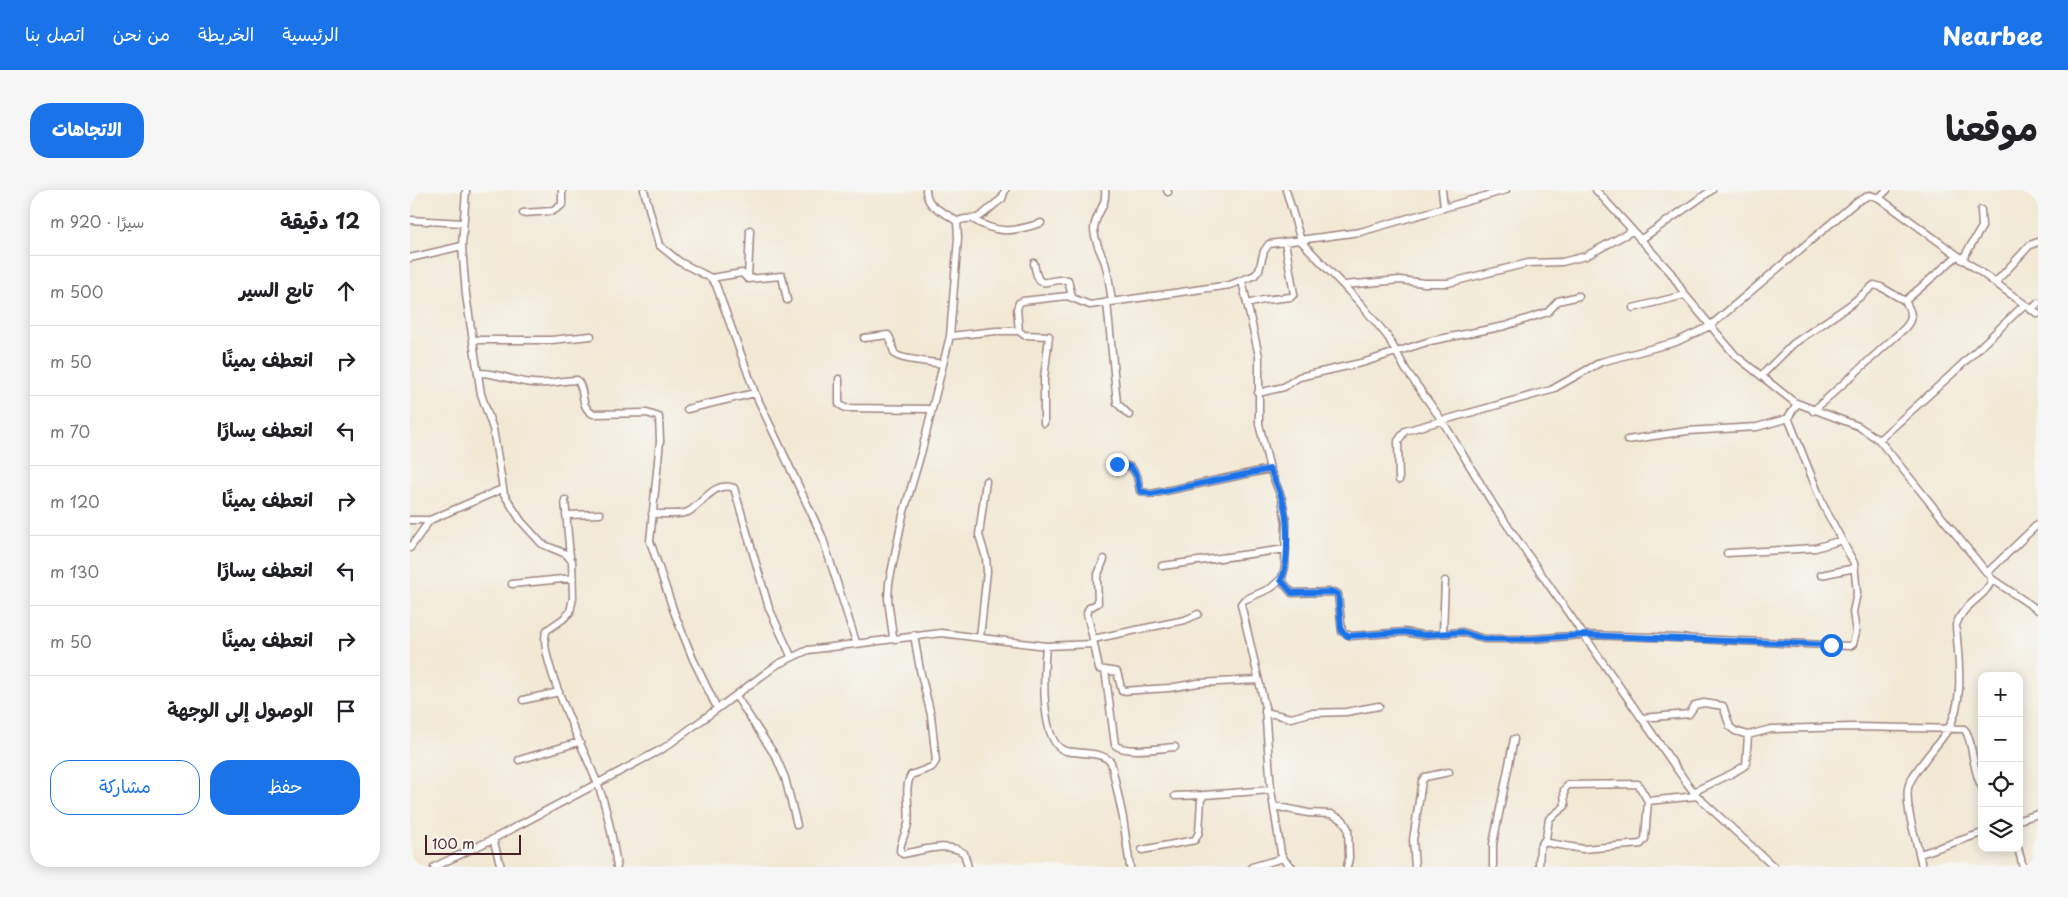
<!DOCTYPE html>
<html lang="ar">
<head>
<meta charset="utf-8">
<style>
	body { margin:0; font-family:"Playpen Sans","Playpen Sans Arabic",sans-serif; background:#f6f6f6; color:#202124; direction:rtl }
	.controls { position:absolute; right:15px; bottom:15px; display:grid; overflow:hidden; border-radius:10px; box-shadow:0 2px 12px #0003 }
	.controls button { width:45px; height:45px; display:grid; place-items:center; padding:0; border:0; border-bottom:1px solid #e0e0e0; background:#fff; color:#202124; font:25px sans-serif }
	.scale { position:absolute; left:15px; bottom:12px; width:96px; box-sizing:border-box; padding-left:5px; border:2px solid #4a1f2b; border-top:0; font-size:14px; line-height:18px; white-space:nowrap; color:#4a1f2b; -webkit-text-stroke:4px #f6f6f2; paint-order:stroke }
	.stop { position:absolute; width:15px; height:15px; margin:-11px; border:4px solid #1a73e8; border-radius:50%; background:#fff }
	.stop.end { background:#1a73e8; border-color:#fff; box-shadow:0 1px 5px #0008 }
	.list { margin:0; padding:0; list-style:none }
	h2 { display:flex; justify-content:space-between; align-items:center; height:65px; margin:0; padding:0 20px; font-size:21px }
	h2 small { font-size:16px; font-weight:400; color:#757577 }
	.list li { display:grid; grid-template-columns:32px 1fr auto; gap:15px; align-items:center; box-sizing:border-box; height:70px; padding:0 20px; border-top:1px solid #e0e0e0 }
	.list b { display:block; font-size:19px; white-space:nowrap }
	.list em { font-size:16px; font-style:normal; color:#757577 }
	.actions { display:flex; gap:10px; padding:15px 20px }
	.actions a { flex:1; padding:11px 0; border:1px solid #1a73e8; border-radius:20px; text-align:center; font-size:18px; color:#1a73e8 }
	.actions .main { background:#1a73e8; color:#fff }
	.icon { flex:none; width:28px; height:28px; fill:none; stroke:currentColor; stroke-width:2; stroke-linecap:round; stroke-linejoin:round }
	.map { position:relative; flex:none; width:1628px; height:677px; overflow:hidden; direction:ltr; border-radius:20px }
	header { display:flex; align-items:center; gap:30px; box-sizing:border-box; height:70px; padding:0 25px; background:#1a73e8; color:#fff }
	header strong { font-size:24px }
	nav { display:flex; gap:28px; margin-inline-start:auto; font-size:18px }
	.intro { display:flex; align-items:center; justify-content:space-between; box-sizing:border-box; height:120px; padding:0 30px }
	h1 { margin:0; font-size:35px }
	.button { padding:12px 22px; border-radius:20px; background:#1a73e8; color:#fff; font-size:18px; font-weight:700 }
	main { display:flex; gap:30px; padding:0 30px }
	aside { flex:1; background:#fff; border-radius:20px; box-shadow:0 2px 12px #0003 }
	.map>svg:first-child { display:block }
</style>
</head>
<body>
<header>
<strong>Nearbee</strong>
<nav><a>الرئيسية</a><a>الخريطة</a><a>من نحن</a><a>اتصل بنا</a></nav>
</header>
<div class="intro"><h1>موقعنا</h1><a class="button">الاتجاهات</a></div>
<main>
<div class="map">
<svg width="1628" height="677" viewBox="0 0 1628 677">
	<rect width="100%" height="100%" fill="#f6f6f2"/>
	<filter id="ink" filterUnits="userSpaceOnUse"><feTurbulence type="fractalNoise" baseFrequency=".02" numOctaves="2"/><feDisplacementMap in="SourceGraphic" scale="10" xChannelSelector="R" yChannelSelector="G"/><feConvolveMatrix kernelMatrix="1 2 1 2 8 2 1 2 1" color-interpolation-filters="sRGB"/></filter>
	<filter id="wash" filterUnits="userSpaceOnUse"><feTurbulence type="fractalNoise" baseFrequency=".0096" numOctaves="4" result="noise"/><feDisplacementMap in="SourceGraphic" scale="20" xChannelSelector="R" yChannelSelector="G"/><feGaussianBlur stdDeviation="1.12" result="paint"/><feColorMatrix in="noise" values="0 0 0 0 0 0 0 0 0 0 0 0 0 0 0 0 0 1.4 0 .05"/><feComposite in="paint" operator="in"/></filter>
	<g filter="url(#wash)">
		<rect width="100%" height="100%" fill="#f2e9d5"/>
	</g>
	<g filter="url(#ink)">
		<g fill="none" stroke-linecap="round" stroke-linejoin="round">
			<g stroke="#9e8480" stroke-width="9">
				<path id="minor" d="M56,0L52,56L56,105L71,204L83,239L94,304L111,331L132,354L156,364L162,371L163,408L160,422L153,429L137,440C124,462 178,567 188,595C198,621 203,649 207,677
					M234,0L249,55L270,72L301,88L306,95L345,203L412,346L446,452
					M695,0C697,18 684,24 684,40C685,53 691,62 695,73C699,86 700,99 702,112
					M757,0L758,2
					M876,0L891,51L950,113L978,147L996,180L1033,232L1086,319L1276,592L1287,606L1364,677
					M1032,0L1034,17
					M1186,0L1261,83L1275,105L1325,165L1384,212L1448,236L1469,250L1582,389C1577,407 1553,413 1546,435C1548,469 1556,511 1537,541C1528,555 1501,583 1498,598C1495,621 1508,653 1512,677
					M1469,8L1477,0
					M113,23L143,21L152,15V0
					M561,28C587,45 603,42 631,33
					M0,30L53,33
					M547,32C554,27 558,30 566,28C573,27 584,13 592,9L595,0
					M1230,50L1302,0
					M0,68L52,56
					M1552,70L1572,37L1571,20
					M624,73C629,105 636,87 658,90L662,107
					M301,88L332,83L338,89L372,86L377,110
					M338,89L340,40
					M832,91L849,166V234L860,279L872,309L876,332L875,377L872,388L861,398L834,410L831,414L855,517L861,600L871,663L875,671L882,677
					M1585,93L1620,55L1628,52
					M934,95L990,90L1014,93H1038L1118,73L1152,72L1176,66L1222,41
					M697,112L707,213L719,225
					M837,114L853,110L881,107L884,104L875,52
					M1223,118L1275,105
					M1621,120L1628,113
					M609,141L614,145L639,146L634,189V233
					M540,146L586,141H609L607,119L609,113L613,111L657,106L680,115L820,95L845,85L849,80L854,61L859,54L950,42L1096,0
					M454,148L478,145C483,151 481,158 485,164C490,170 524,172 533,174
					M63,150H141L181,146
					M68,183C86,182 104,192 123,193C138,195 152,190 167,190C176,199 169,217 183,224L237,223L249,227L250,251L240,351L264,422L283,469L307,518
					M1351,186L1383,154L1440,115L1464,95L1471,97L1495,111
					M429,189V214L435,218L522,219
					M848,203L874,197L889,187L955,172L1020,151L1095,136L1138,122L1148,111L1169,106
					M277,219L345,203
					M1403,221L1495,138C1504,128 1502,123 1495,111L1547,66
					M1217,250L1277,241L1347,237L1379,228
					M1469,250L1543,183L1614,115
					M707,274L721,277L727,286L730,301L741,304L860,279
					M989,290L988,251L995,241L1141,200L1191,172L1266,152L1300,136L1446,12L1460,5L1469,8L1628,124
					M155,310L160,367
					M242,324C252,323 268,326 278,322C293,314 304,290 324,298L359,418L381,466
					M156,325L190,324
					M0,330H20
					M0,358L20,330L92,299
					M1317,363L1405,358L1432,350
					M752,376L876,359
					M1577,383L1628,334
					M1411,385L1445,378
					M1582,389L1628,420
					M871,390L882,403L923,402L928,404L932,442L941,446L994,442L1013,445L1052,442L1074,449H1121L1173,445L1243,447L1440,456L1443,454L1446,442L1443,422L1447,403L1444,373L1413,315L1379,230V226L1387,214
					M102,394L163,388
					M1033,443L1035,391
					M504,445L510,480L521,525L526,571L522,577L501,585C493,599 501,618 498,634C496,643 490,652 490,661L493,664C511,661 538,651 554,663L558,677
					M483,447L478,409L479,393L493,325L512,260L540,146L548,48L547,32C535,20 517,20 516,0
					M570,448L577,381L576,368L569,345L576,291
					M683,449L677,423L679,418L688,413L687,387L694,369
					M684,454L683,449L775,430L788,424
					M636,456L684,454L689,479L707,482L712,501L759,498L788,493L848,490
					M695,480L705,555C715,564 751,558 765,557
					M326,506L366,567L375,588L387,635
					M113,510L149,502
					M855,522L881,528L900,523L936,522L969,516
					M1231,528L1279,524L1285,515L1294,513L1313,516L1320,537L1325,541L1338,545L1361,539L1443,537L1554,539C1563,547 1562,582 1572,597
					M109,570L169,552
					M1283,602L1323,583L1336,575L1338,545
					M765,606L794,605
					M864,616L898,623L921,624L933,630L938,639L939,668L937,677
					M1609,630L1628,624
					M83,649L91,677
					M1133,652L1173,659L1231,654L1235,649L1238,611
					M1608,658L1613,677
					M732,660L785,650L789,642L791,610L794,605L861,600
					M1510,664L1572,643
					M24,677L83,649L254,558L368,474L398,460L531,443L636,456C634,479 629,554 656,561C670,564 691,561 701,572L713,628L720,677
					M842,677L873,668
					M1005,677L1003,650L1012,591L1015,587L1039,582
					M1083,677V654L1104,549
					M1129,677L1130,657L1136,648L1139,629L1155,616L1154,600L1158,595L1228,594L1238,611L1287,606"/>
			</g>
			<use href="#minor" stroke="#fff" stroke-width="6"/>
		</g>
	</g>
	<g fill="none" stroke-linecap="round" stroke-linejoin="round" filter="url(#ink)">
		<path stroke="#1a73e8" stroke-width="6" d="M707,274L721,277L727,286L730,301L741,304L860,279C865,291 871,303 874,316C878,332 879,376 871,390L882,403L923,402L928,404L931,438L932,442L938,446L994,442L1013,445L1052,442L1074,449H1121L1173,445L1421,455"/>
	</g>
</svg>
<div class="controls">
<button>+</button>
<button>−</button>
<button><svg class="icon" aria-label="locate" viewBox="0 0 24 24"><circle cx="12" cy="12" r="6"/><path d="M12 2v4M12 18v4M2 12h4M18 12h4"/></svg></button>
<button><svg class="icon" aria-label="layers" viewBox="0 0 24 24"><path d="M12 4l9 5-9 5-9-5zM3 14l9 5 9-5"/></svg></button>
</div>
<div class="scale">100 m</div>
<div class="stop" style="left:1421px;top:455px"></div>
<div class="stop end" style="left:707px;top:274px"></div>
</div>
<aside>
<h2>12 دقيقة<small>سيرًا · 920 m</small></h2>
<ul class="list">
<li><svg class="icon" aria-label="ahead" viewBox="0 0 24 24"><path d="M12 20V5M6 11l6-6 6 6"/></svg><div><b>تابع السير</b></div><em>500 m</em></li>
<li><svg class="icon" aria-label="right" viewBox="0 0 24 24"><path d="M7 20v-9h11M14 6l5 5-5 5"/></svg><div><b>انعطف يمينًا</b></div><em>50 m</em></li>
<li><svg class="icon" aria-label="left" viewBox="0 0 24 24"><path d="M17 20v-9H6M10 6l-5 5 5 5"/></svg><div><b>انعطف يسارًا</b></div><em>70 m</em></li>
<li><svg class="icon" aria-label="right" viewBox="0 0 24 24"><path d="M7 20v-9h11M14 6l5 5-5 5"/></svg><div><b>انعطف يمينًا</b></div><em>120 m</em></li>
<li><svg class="icon" aria-label="left" viewBox="0 0 24 24"><path d="M17 20v-9H6M10 6l-5 5 5 5"/></svg><div><b>انعطف يسارًا</b></div><em>130 m</em></li>
<li><svg class="icon" aria-label="right" viewBox="0 0 24 24"><path d="M7 20v-9h11M14 6l5 5-5 5"/></svg><div><b>انعطف يمينًا</b></div><em>50 m</em></li>
<li><svg class="icon" aria-label="arrive" viewBox="0 0 24 24"><path d="M6 21V4h12l-3 4 3 4H6"/></svg><div><b>الوصول إلى الوجهة</b></div></li>
</ul>
<div class="actions"><a class="main">حفظ</a><a>مشاركة</a></div>
</aside>
</main>
</body>
</html>
